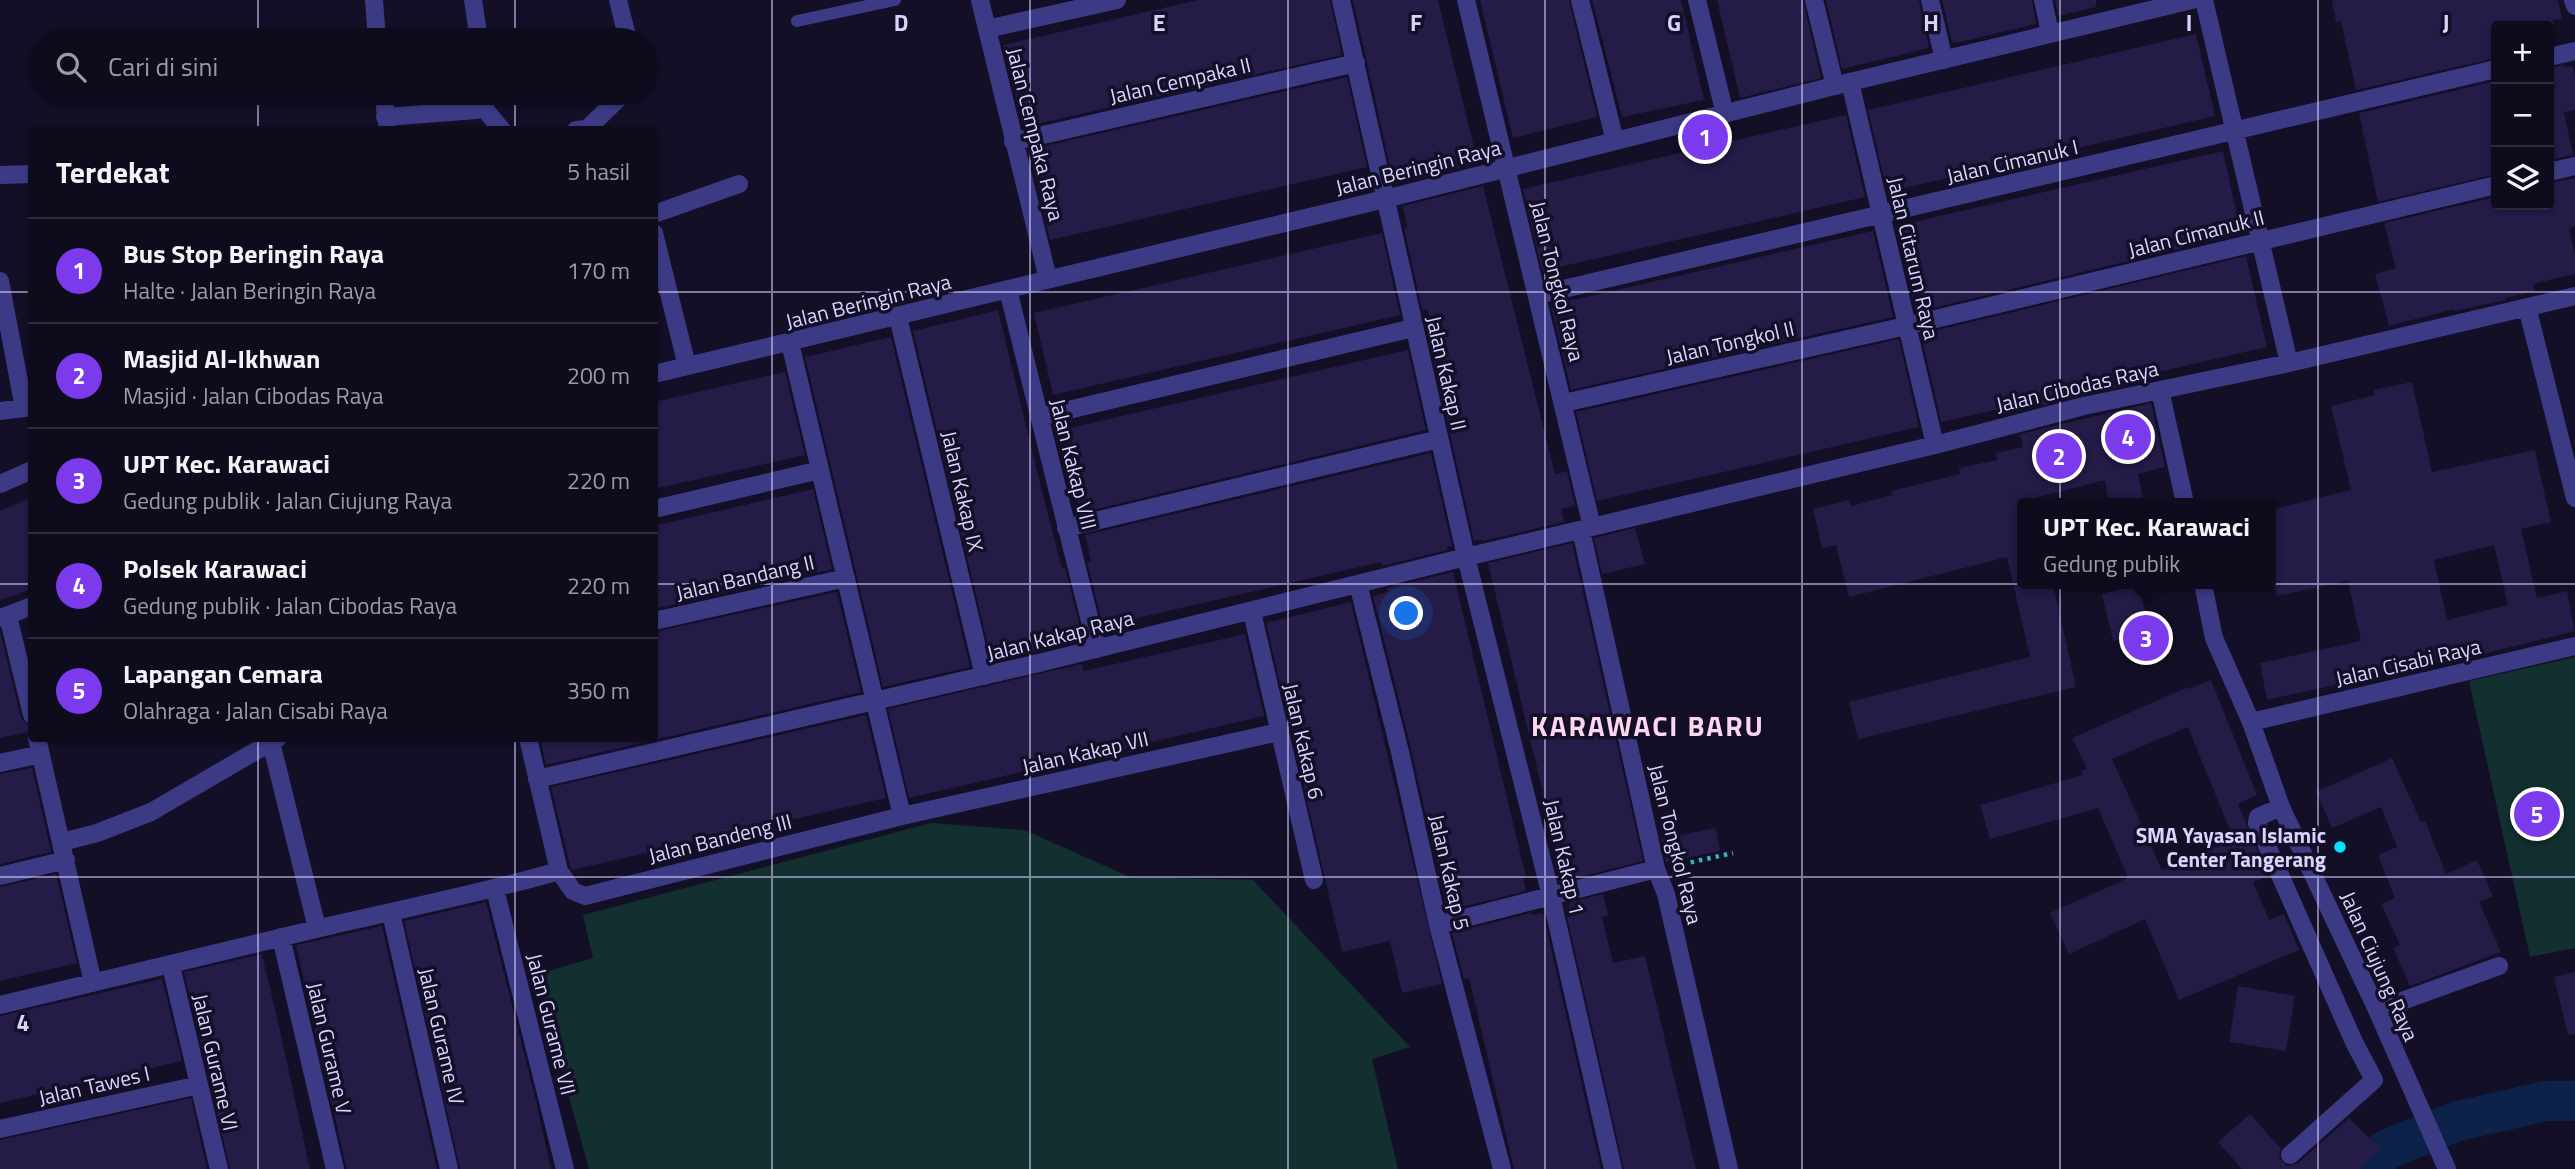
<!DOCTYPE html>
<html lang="id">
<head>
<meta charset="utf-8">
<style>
	body { margin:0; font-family:"Titillium Web",sans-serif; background:#171425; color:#f1f3f6 }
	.controls { position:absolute; right:21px; top:21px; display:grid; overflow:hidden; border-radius:7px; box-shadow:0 2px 5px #0004 }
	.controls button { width:63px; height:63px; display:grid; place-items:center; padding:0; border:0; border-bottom:2px solid #2e2b3b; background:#0e0b1c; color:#f1f3f6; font:35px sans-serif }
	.you { position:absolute; left:1407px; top:614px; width:24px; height:24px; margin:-18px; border:5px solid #fff; border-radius:50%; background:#1a73e8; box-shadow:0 0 0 10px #1a73e833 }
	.badge { display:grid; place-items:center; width:46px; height:46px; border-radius:50%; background:#7c3aed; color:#fff; font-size:23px; font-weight:700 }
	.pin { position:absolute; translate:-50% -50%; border:4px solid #fff; box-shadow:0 2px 7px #0006 }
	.popup { position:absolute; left:2017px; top:498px; width:259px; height:91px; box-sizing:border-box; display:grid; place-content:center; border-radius:7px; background:#0e0b1c; filter:drop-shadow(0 2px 5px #0005); font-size:23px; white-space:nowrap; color:#9b9ba3 }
	.popup b { font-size:26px; color:#f1f3f6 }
	.popup::after { content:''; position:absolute; left:50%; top:100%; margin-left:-14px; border:14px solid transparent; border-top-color:#0e0b1c }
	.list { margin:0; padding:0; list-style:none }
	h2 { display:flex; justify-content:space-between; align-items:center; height:91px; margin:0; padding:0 28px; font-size:30px }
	h2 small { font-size:23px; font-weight:400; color:#9b9ba3 }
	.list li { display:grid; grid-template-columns:46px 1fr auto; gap:21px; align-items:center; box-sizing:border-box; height:105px; padding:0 28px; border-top:2px solid #2e2b3b }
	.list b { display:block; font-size:26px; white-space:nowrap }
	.list p { margin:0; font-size:23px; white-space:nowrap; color:#9b9ba3 }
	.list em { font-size:23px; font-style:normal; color:#9b9ba3 }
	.icon { flex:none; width:38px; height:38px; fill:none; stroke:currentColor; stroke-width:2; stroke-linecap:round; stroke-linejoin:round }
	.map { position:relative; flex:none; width:2575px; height:1169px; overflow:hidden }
	.search { position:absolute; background:#0e0b1c; box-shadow:0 2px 5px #0004; left:28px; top:28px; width:630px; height:77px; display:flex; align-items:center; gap:18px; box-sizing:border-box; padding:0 24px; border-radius:38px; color:#9b9ba3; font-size:26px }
	.panel { position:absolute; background:#0e0b1c; box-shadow:0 2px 5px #0004; left:28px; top:126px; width:630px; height:616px; border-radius:7px }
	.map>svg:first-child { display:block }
</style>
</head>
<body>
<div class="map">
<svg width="2575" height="1169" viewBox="0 0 2575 1169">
	<rect width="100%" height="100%" fill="#130f26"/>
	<path fill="#12302f" d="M2575,657V948L2530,957L2469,681Z
		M931,823L1024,830L1130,877L1253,880L1410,1047L1372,1059L1398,1169H589L535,975L593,958L583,915Z"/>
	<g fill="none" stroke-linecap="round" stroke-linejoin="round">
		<path stroke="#0c2248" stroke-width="40" d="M2368,1169L2385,1150L2458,1121L2546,1101H2575"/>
	</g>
	<path fill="#241b47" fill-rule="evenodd" d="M1198,0H1330L1342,55L1023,127L1003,45Z
		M1353,0H1438L1478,164L1396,184L1389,162Z
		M1480,0H1569L1597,117L1513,138Z
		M1592,0H1681L1704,100L1622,117Z
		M1717,0H1803L1821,78L1740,98Z
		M1826,0H1919L1929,48L1842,69Z
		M1942,0H2032L2036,24L1956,43L1952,42Z
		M2055,0H2096V7L2058,16Z
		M2332,0H2558L2562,19L2553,20L2554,26H2496V58L2356,90L2341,21L2336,23Z
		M2196,34L2215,116L1887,192L1868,110Z
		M2564,65V67L2573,66L2575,75V110L2564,112L2573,155L2549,160V68Z
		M1347,77L1367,167L1050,240L1031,159L1038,158L1036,148Z
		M2496,81V174L2378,202L2359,113Z
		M1846,115L1865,197L1542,271L1523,189Z
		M2223,151L2241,234L1916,312L1896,226Z
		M2575,178V226L2569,228L2575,254V274L2533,284L2535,291L2506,298V300L2454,311V309L2389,326L2375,274L2396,268L2384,223L2496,197V205H2549V183Z
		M1483,186L1555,474L1567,471L1575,506L1561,509L1564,522L1483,541L1482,539L1474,541L1430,345L1435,344L1427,309L1422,310L1404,228L1407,227L1403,206Z
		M1873,231L1893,317L1571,390L1551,305Z
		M1382,233L1400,315L1053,395L1034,313Z
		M2246,256L2267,347L2154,373L2155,379L2015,412L2013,406L1941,422L1921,334Z
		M998,310L1040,483L1062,568H1065L1081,631L1075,633L1077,642L992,662L913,331Z
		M891,337L970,667L883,687L805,357Z
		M1899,339L1919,427L1597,501L1576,412Z
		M1408,350L1426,430L1080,513L1061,430Z
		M785,372L805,455L654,489V402Z
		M2412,382L2432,472L2535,450L2551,522L2521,529L2537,598L2567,591L2575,631L2467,658L2466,656L2267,700L2260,663L2361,641L2348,581L2277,596L2270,564V510L2351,490L2331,406L2375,395L2374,390ZM2494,545L2508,605L2447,620L2434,560Z
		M2151,403L2165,467L2138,474L2144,503H2109L2105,481H2101L2022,501V584H2053L2076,687L1858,739L1849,702L2030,657L2007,557L1849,597L1836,545L1822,548L1813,509L1849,500L1851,506L1892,495L1891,491L1960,474L1959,468L1997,460L1996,453L2023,447L2020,434Z
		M1431,453L1452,546L1447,547V550L1382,566L1381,562L1103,626L1087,562L1091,561L1085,535Z
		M813,489L832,569L654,609V526Z
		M32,497V589L0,600V511Z
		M1635,528L1645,564L1602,574L1594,538Z
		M1572,543L1643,861L1564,881L1488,563Z
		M1453,572L1526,877L1523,878L1526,891L1447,911L1411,749L1373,596L1388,592L1387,588Z
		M2139,585L2150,632L2113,641L2102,594Z
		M837,592L861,692L546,765L540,738H654V632Z
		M1351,602L1442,984L1402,993L1390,941L1342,952L1266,623Z
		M0,631L21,718L31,728L28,732L0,738Z
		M1245,634L1264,716L909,798L888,709L1082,664L1084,671Z
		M2211,680L2257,795L2238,804L2268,876L2253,882L2269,920L2284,914L2299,950L2179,1000L2145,919L2069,954L2050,913L2128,878L2098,808L1990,839L1980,805L2083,775L2081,771L2087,769L2072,738L2188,687L2189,689ZM2188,727L2234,840L2162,870L2112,759Z
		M866,715L886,798L572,870L570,866L551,787Z
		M2392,758L2421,822L2425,821L2446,874L2477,860L2493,896L2479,902L2501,952L2410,986L2393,948L2400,945L2381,904L2395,898L2378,855L2397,847L2381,807L2332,828L2316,792Z
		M32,768L51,852L0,864V774Z
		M1716,828L1720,851L1666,862L1661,839Z
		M56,874L77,963L0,981V887Z
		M1603,894L1608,916L1602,917L1613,963L1645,956L1696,1169H1624L1565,908L1570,907L1569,903Z
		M486,902L535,1097L551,1169H460L404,921Z
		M1531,913L1532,915L1543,913L1601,1169H1514L1469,978L1464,979L1452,933Z
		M382,926L437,1169H347L330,1097L296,945Z
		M262,954L281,1035L310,1169H230L184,972Z
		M2575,972V1034L2568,1035L2554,977Z
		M162,979L182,1061L0,1103V1016Z
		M2238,986L2295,996L2286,1051L2229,1042Z
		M191,1098L207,1169H0V1140Z
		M2250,1114L2281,1149L2279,1158L2287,1166L2298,1163L2349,1118L2380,1149L2360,1169H2242L2218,1142Z"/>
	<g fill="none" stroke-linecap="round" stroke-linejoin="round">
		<path stroke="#2fb8b0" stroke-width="4.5" stroke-dasharray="3.5 5" stroke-linecap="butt" d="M1674,866L1733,853"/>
		<path stroke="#3d3a85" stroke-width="12" d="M797,21L895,0"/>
		<path stroke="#3d3a85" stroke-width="18" d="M374,0L377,40
			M473,0L479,40
			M618,0L628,40
			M980,0L1048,279
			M1341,0L1466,557L1551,896L1613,1169
			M1466,0L1592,527
			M1580,0L1615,141
			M1697,0L1725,114
			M1814,0L1835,86
			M1930,0L1944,60
			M2043,0L2050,33
			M2204,0L2289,363
			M2573,0L2575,6
			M987,29L1117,0
			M2549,57L2575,51
			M1850,82L1935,445
			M383,93L388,130
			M483,107L502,130
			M385,117L476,110L483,107L487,100L486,93
			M576,130L587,129L624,93
			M1013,142L1356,63
			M2549,172L2575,166
			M0,175L32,174
			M654,214L739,184
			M654,233L687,366
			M0,281L24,408
			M1008,290L1097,649
			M1538,295L2496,69
			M2527,307L2575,498
			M898,317L984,676
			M790,343L902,816
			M2160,390L2185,503
			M1564,403L1906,326L2496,185
			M0,411L32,407
			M1039,417L1413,328
			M0,484L32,470
			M654,509L820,470
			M1066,528L1439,439
			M1581,530L1656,869L1666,894L1729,1169
			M1358,584L1400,752L1438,925L1502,1169
			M2203,584L2214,638L2251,722L2281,807L2377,1010L2447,1169
			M1252,612L1314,880
			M8,616L32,715
			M654,621L846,578
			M2251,722L2575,646
			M37,738L93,983
			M270,738L317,928
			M528,738L559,871L573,891L585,896L902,816L1279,732
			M0,763L41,754
			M537,779L1039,663L1466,557L1935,445L2084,406L2289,363L2575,296
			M2281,807L2258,817L2257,823L2354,1042L2374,1080L2290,1155
			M62,842L97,833L151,812L278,738
			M0,876L66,860
			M495,889L565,1169
			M391,913L449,1169
			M1438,925L1656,869
			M281,937L335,1169
			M171,966L219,1169
			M0,1005C105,980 210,954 316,929C397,910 479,894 559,871
			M2377,1010L2499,966
			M0,1129L199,1085"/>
		<path stroke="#3d3a85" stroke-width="18" d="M654,374L1385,199L1850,82L2192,0
			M0,618L32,606"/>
	</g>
	<path fill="none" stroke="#d9d4ff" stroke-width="2" stroke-opacity="0.55" d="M258,0V40M515,0V40M772,0V1169M1030,0V1169M1288,0V1169M1545,0V1169M1802,0V1169M2060,0V1169M2318,0V1169M258,93V130M515,93V130M0,292H32M654,292H2575M0,584H32M654,584H2575M258,738V1169M515,738V1169M0,877H2575"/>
	<circle fill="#00e5ff" stroke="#130f26" stroke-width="2.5" cx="2340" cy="847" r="7"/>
	<g text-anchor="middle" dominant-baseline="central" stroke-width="7" stroke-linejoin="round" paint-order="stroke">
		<g font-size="21" fill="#d9d4ff" stroke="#130f26">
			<text transform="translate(1180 80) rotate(-13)">Jalan Cempaka II</text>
			<text transform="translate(1036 134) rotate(76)">Jalan Cempaka Raya</text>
			<text transform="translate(2012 161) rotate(-13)">Jalan Cimanuk I</text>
			<text transform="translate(1418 167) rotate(-14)">Jalan Beringin Raya</text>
			<text transform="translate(2196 233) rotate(-14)">Jalan Cimanuk II</text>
			<text transform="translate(1914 258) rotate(77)">Jalan Citarum Raya</text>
			<text transform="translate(1558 281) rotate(76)">Jalan Tongkol Raya</text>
			<text transform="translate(868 301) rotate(-14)">Jalan Beringin Raya</text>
			<text transform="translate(1730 342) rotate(-13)">Jalan Tongkol II</text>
			<text transform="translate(1447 373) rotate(77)">Jalan Kakap II</text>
			<text transform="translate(2077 386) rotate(-13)">Jalan Cibodas Raya</text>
			<text transform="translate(1074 464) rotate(76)">Jalan Kakap VIII</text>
			<text transform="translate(963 491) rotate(77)">Jalan Kakap IX</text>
			<text transform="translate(745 577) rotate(-13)">Jalan Bandang II</text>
			<text transform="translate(1060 635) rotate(-14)">Jalan Kakap Raya</text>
			<text transform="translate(2408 662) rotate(-13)">Jalan Cisabi Raya</text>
			<text transform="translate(1304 741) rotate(77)">Jalan Kakap 6</text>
			<text transform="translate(1085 752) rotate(-13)">Jalan Kakap VII</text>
			<text transform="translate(720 838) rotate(-14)">Jalan Bandeng III</text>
			<text transform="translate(1676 844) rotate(76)">Jalan Tongkol Raya</text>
			<text transform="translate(1565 857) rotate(77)">Jalan Kakap 1</text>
			<text transform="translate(1450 872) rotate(77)">Jalan Kakap 5</text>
			<text transform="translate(2380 966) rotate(66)">Jalan Ciujung Raya</text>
			<text transform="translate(552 1024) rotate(76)">Jalan Gurame VII</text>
			<text transform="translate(442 1036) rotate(77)">Jalan Gurame IV</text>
			<text transform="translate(330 1048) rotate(77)">Jalan Gurame V</text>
			<text transform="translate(216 1062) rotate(77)">Jalan Gurame VI</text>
			<text transform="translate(94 1085) rotate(-13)">Jalan Tawes I</text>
		</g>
		<g font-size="21" font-weight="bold" fill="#d9d4ff" stroke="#130f26" text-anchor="end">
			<text x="2326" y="835">SMA Yayasan Islamic<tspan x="2326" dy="24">Center Tangerang</tspan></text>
		</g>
		<g font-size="28" font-weight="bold" letter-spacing="2" fill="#ffd6f0" stroke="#130f26">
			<text x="1648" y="725">KARAWACI BARU</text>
		</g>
	</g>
	<g font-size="23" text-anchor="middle" font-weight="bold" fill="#d9d4ff" stroke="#130f26" stroke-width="7" stroke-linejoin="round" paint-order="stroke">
		<text x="901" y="31">D</text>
		<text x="1159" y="31">E</text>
		<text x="1416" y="31">F</text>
		<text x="1674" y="31">G</text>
		<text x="1931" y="31">H</text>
		<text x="2189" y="31">I</text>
		<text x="2446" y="31">J</text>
		<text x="23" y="1031">4</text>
	</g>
</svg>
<div class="controls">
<button>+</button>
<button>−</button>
<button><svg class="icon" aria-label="layers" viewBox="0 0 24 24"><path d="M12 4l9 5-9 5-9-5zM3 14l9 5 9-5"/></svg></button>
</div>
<div class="you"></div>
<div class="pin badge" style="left:1705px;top:137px">1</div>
<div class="pin badge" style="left:2059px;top:456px">2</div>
<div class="pin badge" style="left:2146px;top:638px">3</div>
<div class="popup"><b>UPT Kec. Karawaci</b>Gedung publik</div>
<div class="pin badge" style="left:2128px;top:437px">4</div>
<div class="pin badge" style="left:2537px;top:814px">5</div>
<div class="search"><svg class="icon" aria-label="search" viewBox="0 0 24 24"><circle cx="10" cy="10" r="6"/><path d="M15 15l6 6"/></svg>Cari di sini</div>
<section class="panel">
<h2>Terdekat<small>5 hasil</small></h2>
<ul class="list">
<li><span class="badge">1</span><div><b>Bus Stop Beringin Raya</b><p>Halte · Jalan Beringin Raya</p></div><em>170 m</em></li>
<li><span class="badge">2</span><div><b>Masjid Al-Ikhwan</b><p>Masjid · Jalan Cibodas Raya</p></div><em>200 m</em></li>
<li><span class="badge">3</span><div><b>UPT Kec. Karawaci</b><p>Gedung publik · Jalan Ciujung Raya</p></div><em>220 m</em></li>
<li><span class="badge">4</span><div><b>Polsek Karawaci</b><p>Gedung publik · Jalan Cibodas Raya</p></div><em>220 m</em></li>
<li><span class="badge">5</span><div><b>Lapangan Cemara</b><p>Olahraga · Jalan Cisabi Raya</p></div><em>350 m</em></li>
</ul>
</section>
</div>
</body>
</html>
